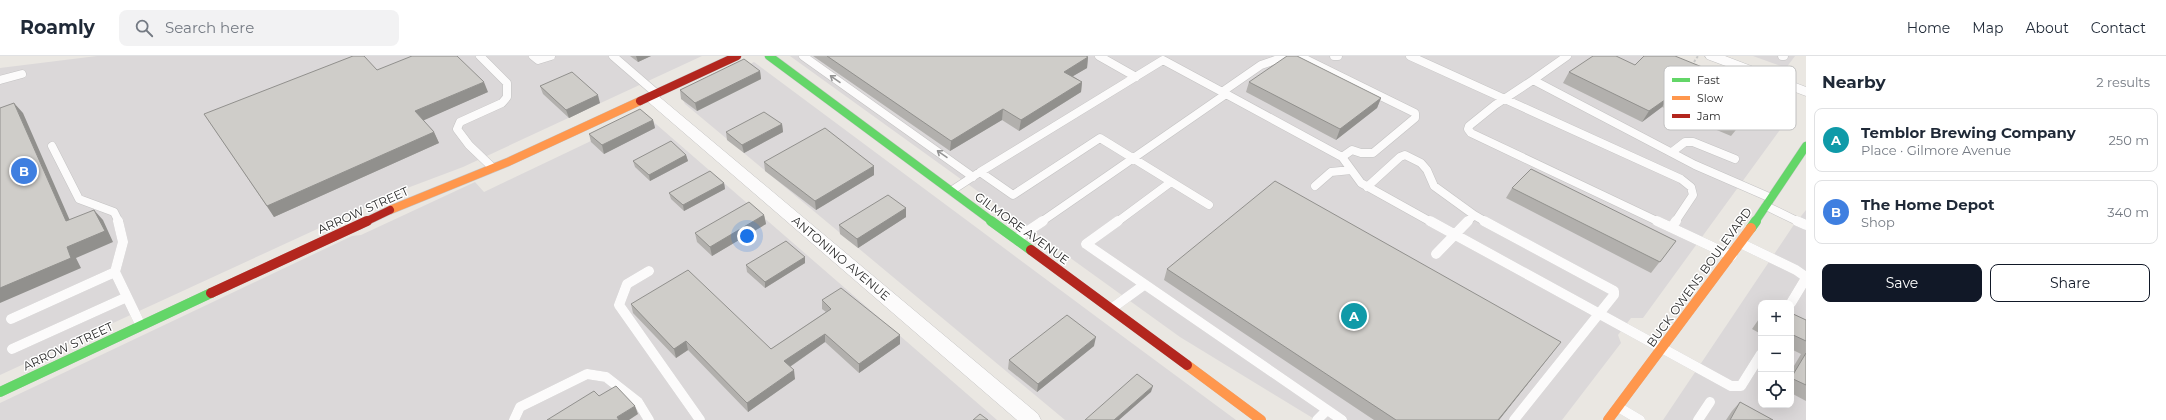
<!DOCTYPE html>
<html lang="en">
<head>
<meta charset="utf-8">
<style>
	body { margin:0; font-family:Montserrat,sans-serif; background:#f2f2f3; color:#1f2937 }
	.controls { position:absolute; right:12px; bottom:12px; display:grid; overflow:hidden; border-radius:8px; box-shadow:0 4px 16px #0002 }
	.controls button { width:36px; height:36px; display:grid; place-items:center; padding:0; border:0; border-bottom:1px solid #e0e1e3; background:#fff; color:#1f2937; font:20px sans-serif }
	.you { position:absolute; left:747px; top:180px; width:14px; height:14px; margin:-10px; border:3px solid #fff; border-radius:50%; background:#1a73e8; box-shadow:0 0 0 6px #1a73e833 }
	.badge { display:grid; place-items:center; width:26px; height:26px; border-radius:50%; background:#111827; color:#fff; font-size:13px; font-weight:700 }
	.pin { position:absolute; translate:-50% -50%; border:2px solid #fff; box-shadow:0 1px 4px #0006 }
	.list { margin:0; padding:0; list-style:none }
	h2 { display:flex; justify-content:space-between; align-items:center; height:52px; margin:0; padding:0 16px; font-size:17px }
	h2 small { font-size:13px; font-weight:400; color:#747a83 }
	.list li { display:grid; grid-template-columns:26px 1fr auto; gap:12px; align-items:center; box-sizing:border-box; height:64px; margin:0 8px 8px; padding:0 8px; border:1px solid #e0e1e3; border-radius:8px }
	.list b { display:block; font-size:15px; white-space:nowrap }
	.list p { margin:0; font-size:13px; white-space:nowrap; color:#747a83 }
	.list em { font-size:13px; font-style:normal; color:#747a83 }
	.actions { display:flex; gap:8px; padding:12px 16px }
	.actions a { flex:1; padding:9px 0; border:1px solid #111827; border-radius:8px; text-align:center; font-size:14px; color:#111827 }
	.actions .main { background:#111827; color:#fff }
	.icon { flex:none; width:22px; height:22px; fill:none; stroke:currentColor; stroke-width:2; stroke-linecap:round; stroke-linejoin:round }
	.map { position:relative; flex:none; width:1806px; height:364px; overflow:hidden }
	header { display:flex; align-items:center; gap:24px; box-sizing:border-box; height:56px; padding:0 20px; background:#fff; border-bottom:1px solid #e0e1e3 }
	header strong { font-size:19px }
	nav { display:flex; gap:22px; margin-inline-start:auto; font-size:14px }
	.search { width:280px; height:36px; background:#f2f2f3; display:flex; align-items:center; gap:10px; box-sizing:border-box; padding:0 14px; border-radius:8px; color:#747a83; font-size:15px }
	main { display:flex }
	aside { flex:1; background:#fff }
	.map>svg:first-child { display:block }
</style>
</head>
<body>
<header>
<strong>Roamly</strong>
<div class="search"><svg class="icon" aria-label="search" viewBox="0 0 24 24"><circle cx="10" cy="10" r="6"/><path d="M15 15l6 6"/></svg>Search here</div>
<nav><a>Home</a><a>Map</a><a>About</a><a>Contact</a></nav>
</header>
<main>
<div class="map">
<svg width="1806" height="364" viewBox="0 0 1806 364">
	<rect width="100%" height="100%" fill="#eae7e2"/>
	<path fill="#dbd8d9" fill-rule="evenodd" d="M97,0H702L463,111L402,134L0,319V12Z
		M790,0H1671L1774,35L1789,45L1795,53L1643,262H1631L1618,279L1621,287L1562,364H1316L1180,281Z
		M1753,0H1795L1786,12Z
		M754,6L1129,285L1236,364H1065L685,48L683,44L685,40Z
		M649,62L997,364H0V347L352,180L361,179L475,126L484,136L635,64Z
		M1806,154V364H1663L1793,170ZM1761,247H1791V349H1761Z"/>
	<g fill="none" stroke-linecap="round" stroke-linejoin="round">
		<g stroke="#c4c3c3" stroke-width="9">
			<path id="lane-far1" d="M480,0L507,27V41L502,47L460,66L457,73L469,89L493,112
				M533,0L538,4L551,0
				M613,0L657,38
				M803,0L973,121
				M1099,0L1136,21
				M1299,0L1415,57V62L1373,97H1361L1352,94L1342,101
				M1334,0H1338
				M1410,0L1681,123L1691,131L1693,139L1675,166
				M1567,0L1533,24L1695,109L1771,142
				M1782,0H1784
				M0,24L22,18
				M1533,24L1495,49L1469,70L1468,73L1471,77L1659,166
				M1222,36L1261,9L1287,0
				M52,90L79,143L114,156L119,166
				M1672,96L1685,86H1693L1735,103
				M980,116L1163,4L1226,38
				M1315,130L1331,116L1351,114
				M1367,131L1400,101L1405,99L1421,107L1427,114L1434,130L1474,159
				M951,135L980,116L1013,139L1100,82L1209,149
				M1766,150L1799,166
				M1041,166L1226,38L1342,101L1361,127L1431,166
				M1117,166L1171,126
				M1467,166L1474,159L1486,166"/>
		</g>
		<g stroke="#c4c3c3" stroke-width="10">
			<path id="lane" d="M118,165L123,186L115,216L141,270
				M1118,165L1086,188L1342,364
				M1430,165L1731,330H1741L1761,298
				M1484,165L1614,235V239L1514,364
				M1657,165L1732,200
				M1797,165L1806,169
				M1672,171L1676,165
				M1016,183L1043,165
				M1740,187L1796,214L1806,221
				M1436,198L1468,165
				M649,215L627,228L619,249L700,364
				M1791,247L1806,222
				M1111,253L1144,229
				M11,263L115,216
				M12,293L127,241
				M1618,351L1640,364
				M514,364L520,351L587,318L606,321L638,346L649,364
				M1317,364L1327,354
				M1698,364L1710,346"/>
		</g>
		<g stroke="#c4c3c3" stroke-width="1">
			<path id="street" d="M1705,0H1725L1806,31V40L1707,3Z
				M651,37L656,38L1038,358L1041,364H1017L646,44L644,41L646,38Z"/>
		</g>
		<g stroke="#c4c3c3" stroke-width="9">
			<path id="fast-far1" d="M769,0L993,166
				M1755,166L1806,90"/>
		</g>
		<g stroke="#c4c3c3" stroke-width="10">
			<path id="fast" d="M991,165L1031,194
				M1751,172L1756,165
				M0,336L211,237"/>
		</g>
		<g stroke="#c4c3c3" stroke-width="9">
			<path id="slow-far1" d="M390,154L508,106L640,45"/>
		</g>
		<g stroke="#c4c3c3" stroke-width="10">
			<path id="slow" d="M1187,309L1261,364
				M1608,364L1751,172"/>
		</g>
		<g stroke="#c4c3c3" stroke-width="9">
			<path id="jam-far1" d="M640,45L737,0
				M365,166L390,154"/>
		</g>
		<g stroke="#c4c3c3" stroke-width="10">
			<path id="jam" d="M1031,194L1187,309
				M211,237L367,165"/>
		</g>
		<path stroke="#c8c8c7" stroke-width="2" stroke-dasharray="2.5 2" stroke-linecap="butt" d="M1694,6L1698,0"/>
		<use href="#lane-far1" stroke="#fcfbfb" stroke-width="8"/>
		<use href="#lane" stroke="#fcfbfb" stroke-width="10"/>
		<use href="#street" fill="#fcfbfb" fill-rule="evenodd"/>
		<use href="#fast-far1" stroke="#63d668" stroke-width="8"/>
		<use href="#fast" stroke="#63d668" stroke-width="10"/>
		<use href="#slow-far1" stroke="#ff974d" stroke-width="8"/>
		<use href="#slow" stroke="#ff974d" stroke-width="10"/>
		<use href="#jam-far1" stroke="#b3261e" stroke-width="8"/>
		<use href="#jam" stroke="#b3261e" stroke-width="10"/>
	</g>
	<path fill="#b2b0ad" d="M630,0H651L638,6Z
		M813,0H1086L1088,1L1087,12L1073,20L1082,26L1081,36L1019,75L1002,64L950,95Z
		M1635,9L1766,37L1731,80L1662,51L1642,66L1563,27L1569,16Z
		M760,15L761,23L697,55L681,43L680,34Z
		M1249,26L1381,42L1377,52L1336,84L1246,36Z
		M540,30L600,47L569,62L543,38Z
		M488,36L423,64L434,76L439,87L274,161L204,58Z
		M653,64L655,72L604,98L591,86L589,78Z
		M782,68L783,76L744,97L727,84L726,76Z
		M686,99L688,105L650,125L635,111L633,105Z
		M764,106L874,119L816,154L765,115Z
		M724,127L725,133L684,155L671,143L669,137Z
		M1512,132L1676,185L1651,217L1506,142Z
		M906,152V161L858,192L840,178L839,169Z
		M764,159L766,168L712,200L697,186L695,177Z
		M805,201V207L765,232L747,216L746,209Z
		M1167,213L1553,296L1499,364H1374L1164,224Z
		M822,244L900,279V288L859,317L825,286L790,311L795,323L748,356L688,294L676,302L633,257L631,248L771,293L826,256L822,253Z
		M1791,257L1806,264V345L1791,337V315L1801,298L1791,293Z
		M1761,260V278L1752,273Z
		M1094,290L1037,336L1008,313L1009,304Z
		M1740,346L1773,364H1726L1732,355Z"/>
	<path fill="#91908d" d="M636,0H651L638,6Z
		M1088,1L1087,12L1063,26L1064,16Z
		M760,15L761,23L697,55L695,47Z
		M484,26L488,36L420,66L415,55Z
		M1082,26L1081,36L1019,75L1021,64Z
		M598,39L600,47L569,62L566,54Z
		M1669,41L1662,51L1642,66L1649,55Z
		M1381,42L1377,52L1336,84L1340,73Z
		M14,47L23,57L75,176L66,165Z
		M1003,53L1002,64L950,95L951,85Z
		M653,64L655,72L604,98L602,89Z
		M782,68L783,76L744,97L742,89Z
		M434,76L439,87L274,161L267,150Z
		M686,99L688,105L650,125L649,119Z
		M874,110V119L816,154L815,145Z
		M724,127L725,133L684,155L683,149Z
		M906,152V161L858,192L857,183Z
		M94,154L103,164L113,186L76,202L81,212L0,247V232Z
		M764,159L766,168L712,200L710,191Z
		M805,201V207L765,232V226Z
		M825,278V286L785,314L784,305Z
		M900,279V288L859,317V308Z
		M1096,281L1094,290L1037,336L1038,328Z
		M686,285L688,294L676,302L674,293Z
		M1561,286L1499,364H1498Z
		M794,314L795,323L748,356L747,347Z
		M1153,330L1151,336L1119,364H1114Z
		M635,350L638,358L629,364H618L617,361Z"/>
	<path fill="#cfcdc9" stroke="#91908d" d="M353,0H364L377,14L412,0H457L484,26L415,55L434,76L267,150L204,58Z
		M827,0H1086L1088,1L1064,16L1082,26L1021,64L1003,53L951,85Z
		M1287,0H1297L1381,42L1340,73L1249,26Z
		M1593,0H1616L1635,9L1644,0H1675L1766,37L1739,70L1669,41L1649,55L1569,16Z
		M744,3L760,15L695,47L680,34Z
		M572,16L598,39L566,54L540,30Z
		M14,47L66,165L94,154L105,175L67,191L71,202L0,232V52Z
		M640,53L653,64L602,89L589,78Z
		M764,56L782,68L742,89L726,76Z
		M825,72L874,110L815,145L764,106Z
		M671,85L686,99L649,119L633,105Z
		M1531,113L1676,185L1660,206L1512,132Z
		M710,115L724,127L683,149L669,137Z
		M1275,125L1561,286L1498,364H1396L1167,213Z
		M888,139L906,152L857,183L839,169Z
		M749,146L764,159L710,191L695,177Z
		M786,185L805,201L765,226L746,209Z
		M688,214L771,293L831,253L822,244L841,232L900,279L859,308L825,278L784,305L794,314L747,347L686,285L674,293L631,248Z
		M1791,257L1806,264V285L1791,278Z
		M1067,259L1096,281L1038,328L1009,304Z
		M1806,297V329L1791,322Z
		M1137,318L1153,330L1114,364H1085Z
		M616,330L635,350L617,361L619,364H547L594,335L599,340Z
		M1740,346L1773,364H1730Z
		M980,358L988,364H973Z"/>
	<defs><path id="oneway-shaft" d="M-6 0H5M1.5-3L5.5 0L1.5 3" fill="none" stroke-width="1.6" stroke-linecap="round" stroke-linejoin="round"/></defs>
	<g stroke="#949494">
		<use href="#oneway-shaft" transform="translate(835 23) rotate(-145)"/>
		<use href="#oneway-shaft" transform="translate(942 98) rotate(-145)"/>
	</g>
	<g text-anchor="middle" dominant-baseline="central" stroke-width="3" stroke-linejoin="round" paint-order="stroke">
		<g font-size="12" fill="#2c2c2c" stroke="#fff">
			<text transform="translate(363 154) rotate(-24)">ARROW STREET</text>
			<text transform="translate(1022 172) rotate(36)">GILMORE AVENUE</text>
			<text transform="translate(841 202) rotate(40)">ANTONINO AVENUE</text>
			<text transform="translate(1699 221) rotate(-54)">BUCK OWENS BOULEVARD</text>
			<text transform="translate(68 290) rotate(-25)">ARROW STREET</text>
		</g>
	</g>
	<rect x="1664" y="10" width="132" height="64" rx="6" fill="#fff" stroke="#c0c0c0" stroke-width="1"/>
	<rect x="1672" y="22" width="18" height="4" fill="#63d668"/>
	<rect x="1672" y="40" width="18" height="4" fill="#ff974d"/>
	<rect x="1672" y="58" width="18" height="4" fill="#b3261e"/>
	<g font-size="11" fill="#2c2c2c">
		<text x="1697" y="28">Fast</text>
		<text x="1697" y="46">Slow</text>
		<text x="1697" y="64">Jam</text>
	</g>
</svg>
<div class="controls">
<button>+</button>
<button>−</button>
<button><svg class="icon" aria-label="locate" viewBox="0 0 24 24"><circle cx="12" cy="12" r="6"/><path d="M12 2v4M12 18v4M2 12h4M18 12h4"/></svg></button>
</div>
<div class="you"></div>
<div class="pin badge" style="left:1354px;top:260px;background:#0f9aa8">A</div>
<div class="pin badge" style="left:24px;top:115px;background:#3f7fe0">B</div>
</div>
<aside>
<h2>Nearby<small>2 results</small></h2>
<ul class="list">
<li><span class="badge" style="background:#0f9aa8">A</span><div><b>Temblor Brewing Company</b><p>Place · Gilmore Avenue</p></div><em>250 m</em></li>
<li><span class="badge" style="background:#3f7fe0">B</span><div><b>The Home Depot</b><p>Shop</p></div><em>340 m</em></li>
</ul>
<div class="actions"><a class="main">Save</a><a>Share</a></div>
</aside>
</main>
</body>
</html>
